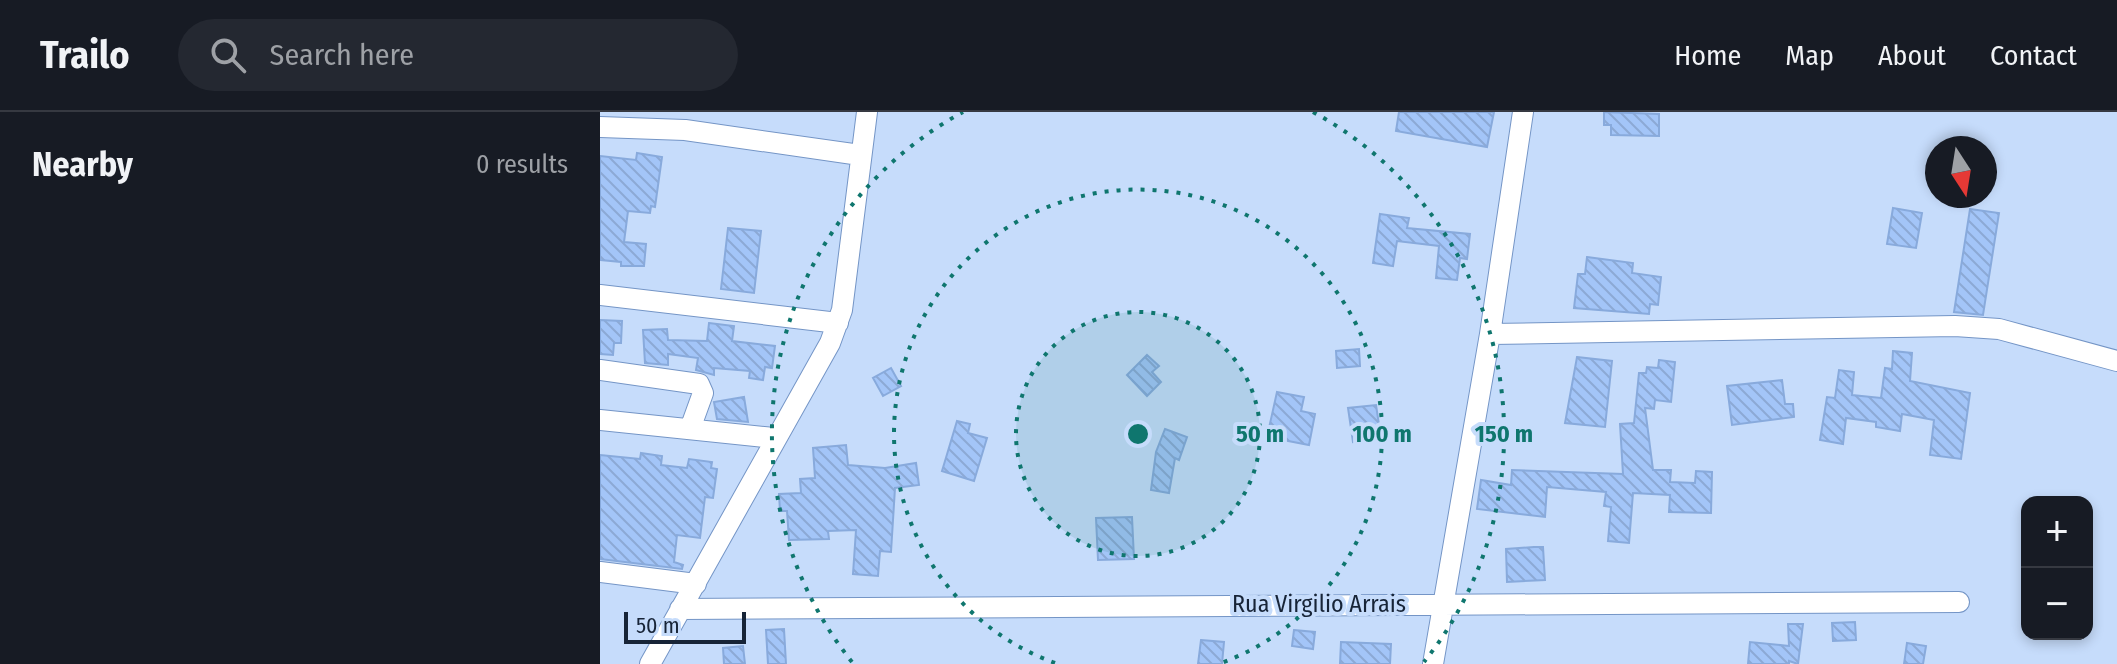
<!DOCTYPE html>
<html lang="en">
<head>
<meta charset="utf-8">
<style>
	body { margin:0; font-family:"Fira Sans Condensed",sans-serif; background:#242831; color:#f1f3f6 }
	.controls { position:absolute; right:24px; bottom:24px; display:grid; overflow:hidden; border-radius:16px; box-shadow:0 4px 12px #0003 }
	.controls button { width:72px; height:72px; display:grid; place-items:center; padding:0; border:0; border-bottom:2px solid #363941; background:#171b24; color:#f1f3f6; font:40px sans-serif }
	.compass { position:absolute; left:1325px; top:24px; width:72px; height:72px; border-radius:50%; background:#171b24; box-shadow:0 4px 12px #0003; rotate:168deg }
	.scale { position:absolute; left:24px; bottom:20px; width:122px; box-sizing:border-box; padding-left:8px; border:4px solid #172437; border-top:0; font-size:22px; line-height:28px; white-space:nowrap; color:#172437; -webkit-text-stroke:6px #c6dcfb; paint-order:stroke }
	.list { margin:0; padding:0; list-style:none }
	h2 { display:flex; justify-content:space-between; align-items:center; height:104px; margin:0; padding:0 32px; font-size:34px }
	h2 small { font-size:26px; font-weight:400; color:#9ea1a6 }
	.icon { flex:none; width:44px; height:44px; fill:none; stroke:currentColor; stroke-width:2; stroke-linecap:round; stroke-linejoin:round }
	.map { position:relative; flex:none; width:1517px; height:552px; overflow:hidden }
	header { display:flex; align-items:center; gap:48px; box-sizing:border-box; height:112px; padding:0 40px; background:#171b24; border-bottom:2px solid #363941 }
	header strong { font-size:38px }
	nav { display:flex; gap:44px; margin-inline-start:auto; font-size:28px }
	.search { width:560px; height:72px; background:#242831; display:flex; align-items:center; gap:20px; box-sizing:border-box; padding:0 28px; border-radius:44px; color:#9ea1a6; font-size:30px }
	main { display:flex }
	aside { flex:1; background:#171b24 }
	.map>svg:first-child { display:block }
</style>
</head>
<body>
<header>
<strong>Trailo</strong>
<div class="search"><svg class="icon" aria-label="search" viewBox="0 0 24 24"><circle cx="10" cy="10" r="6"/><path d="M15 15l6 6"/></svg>Search here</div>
<nav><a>Home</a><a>Map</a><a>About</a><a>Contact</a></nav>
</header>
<main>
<aside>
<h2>Nearby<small>0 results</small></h2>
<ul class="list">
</ul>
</aside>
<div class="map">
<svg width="1517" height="552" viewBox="0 0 1517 552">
	<defs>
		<pattern id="building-back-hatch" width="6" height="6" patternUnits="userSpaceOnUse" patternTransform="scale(2)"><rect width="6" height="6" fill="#a3c5f8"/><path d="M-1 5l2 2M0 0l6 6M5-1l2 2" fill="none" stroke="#8ca9d5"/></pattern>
	</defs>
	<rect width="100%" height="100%" fill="#c6dcfb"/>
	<path fill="url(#building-back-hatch)" stroke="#88aadc" stroke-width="2" d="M799,0H894L887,35L796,19Z
		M1004,0L1059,2V24L1011,23V13H1004Z
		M37,41L62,45L55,95L51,94L50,101L28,99L24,130L46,132L44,154H21V150L0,148V44L36,48Z
		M1293,96L1322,101L1316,136L1287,132Z
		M1370,97L1399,101L1383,203L1354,200Z
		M780,102L809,106L807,116L870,122L867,147L860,146L857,168L836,166L839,134L797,129L793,154L773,151Z
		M128,116L161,119L154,181L121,177Z
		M987,145L1033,151L1032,161L1061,165L1058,193L1050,192L1049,202L974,196L978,162H985Z
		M0,208L22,209L21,231H14L13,243L0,242Z
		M109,211L134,214L132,229L175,234L172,256L165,255L163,268L149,266L150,259L114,256V263L96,258L98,246L68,242V253L45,251L43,218L67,217L68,228L107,229Z
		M759,237L760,254L737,256L736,239Z
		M1293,239L1312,241L1310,269L1370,281L1361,347L1330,343L1334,308L1302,302L1300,319L1276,315V310L1246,306L1243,332L1220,328L1227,285L1235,286L1239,258L1254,260L1252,283L1281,286L1285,256L1292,257Z
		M547,243L559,254L552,260L561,270L547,284L527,263Z
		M977,245L1012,249L1005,315L965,311Z
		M1059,248L1075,250L1071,290L1055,288L1054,297L1045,296L1053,358H1071L1070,370L1095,371L1096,359L1112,360L1111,401L1069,400L1070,383L1033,381L1029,431L1008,429L1011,395L1004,394L1006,380L947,375L945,405L877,397L881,368L911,373L912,358L1023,362L1020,312L1034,311L1039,261H1046L1047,255L1058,256Z
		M291,256L301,274L283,284L273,266Z
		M1182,268L1185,292H1193L1194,305L1132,313L1127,274Z
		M677,280L704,285L701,299L715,302L709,333L667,325Z
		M144,285L148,310L117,307L114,290Z
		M776,293L781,326L753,330L748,296Z
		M357,309L370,312L368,321L387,326L374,369L342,359Z
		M565,317L587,325L579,348L575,346L569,381L551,378L556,340Z
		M246,333L248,353L285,356L316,351L319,373L295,376L291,440L280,439L278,464L253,462L256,418L228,419L229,427L189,428L187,399H180L179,382L201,381L200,367L215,366L213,336Z
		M41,341L62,344L61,353L87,356L89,347L112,350L111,356L117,357L113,386L105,385L100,426L77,423L74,450L83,453L82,457L0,447V343L40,347Z
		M532,405L534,447L498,448L496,406Z
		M934,435H943L945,468L907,470L906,437Z
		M1255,510L1256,528L1233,529L1232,511Z
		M1188,512H1203L1198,552L1189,549V552H1148L1150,530L1189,534Z
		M184,517L186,552H168L166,518Z
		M694,518L715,520L713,537L692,534Z
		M601,528L624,530L622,552H598Z
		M741,530L791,532L790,552H740Z
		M1307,531L1326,534L1323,552H1304Z
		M143,534L145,552H124L123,536Z"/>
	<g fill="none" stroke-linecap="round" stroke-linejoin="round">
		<g stroke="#7495c6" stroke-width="22">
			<path id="minor" d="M0,15L85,18L260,43
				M0,183L238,211
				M890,222L1355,214L1399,217L1517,249
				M0,258L99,272L103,281L90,317
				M0,308L174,326
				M0,460L96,472
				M80,497L1359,490
				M50,552L230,231L242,198L267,0
				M833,552L890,222L923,0"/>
		</g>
		<use href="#minor" stroke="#fff" stroke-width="20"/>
	</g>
	<circle cx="538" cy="322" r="122" fill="#0f766e" fill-opacity=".12"/>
	<g fill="none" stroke="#0f766e" stroke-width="4" stroke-dasharray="4 8">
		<circle cx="538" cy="322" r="122"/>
		<path d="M455 551A244 244 0 1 1 621 551"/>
		<path d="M252 550A366 366 0 0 1 363 0M713 0A366 366 0 0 1 824 550"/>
	</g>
	<g text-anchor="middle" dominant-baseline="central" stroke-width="8" stroke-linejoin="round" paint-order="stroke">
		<g font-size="24" fill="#172437" stroke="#c6dcfb">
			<text x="719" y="492">Rua Virgilio Arrais</text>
		</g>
	</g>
	<circle cx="538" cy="322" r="12" fill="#0f766e" stroke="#c6dcfb" stroke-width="4"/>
	<g font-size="24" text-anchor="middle" font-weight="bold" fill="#0f766e" stroke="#c6dcfb" stroke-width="8" stroke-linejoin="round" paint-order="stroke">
		<text x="660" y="330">50 m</text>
		<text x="782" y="330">100 m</text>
		<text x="904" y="330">150 m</text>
	</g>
</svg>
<div class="controls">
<button>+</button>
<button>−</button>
</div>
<svg class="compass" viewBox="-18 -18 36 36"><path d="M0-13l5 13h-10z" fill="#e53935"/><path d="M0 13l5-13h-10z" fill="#9ea1a6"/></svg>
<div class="scale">50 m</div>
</div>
</main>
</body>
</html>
